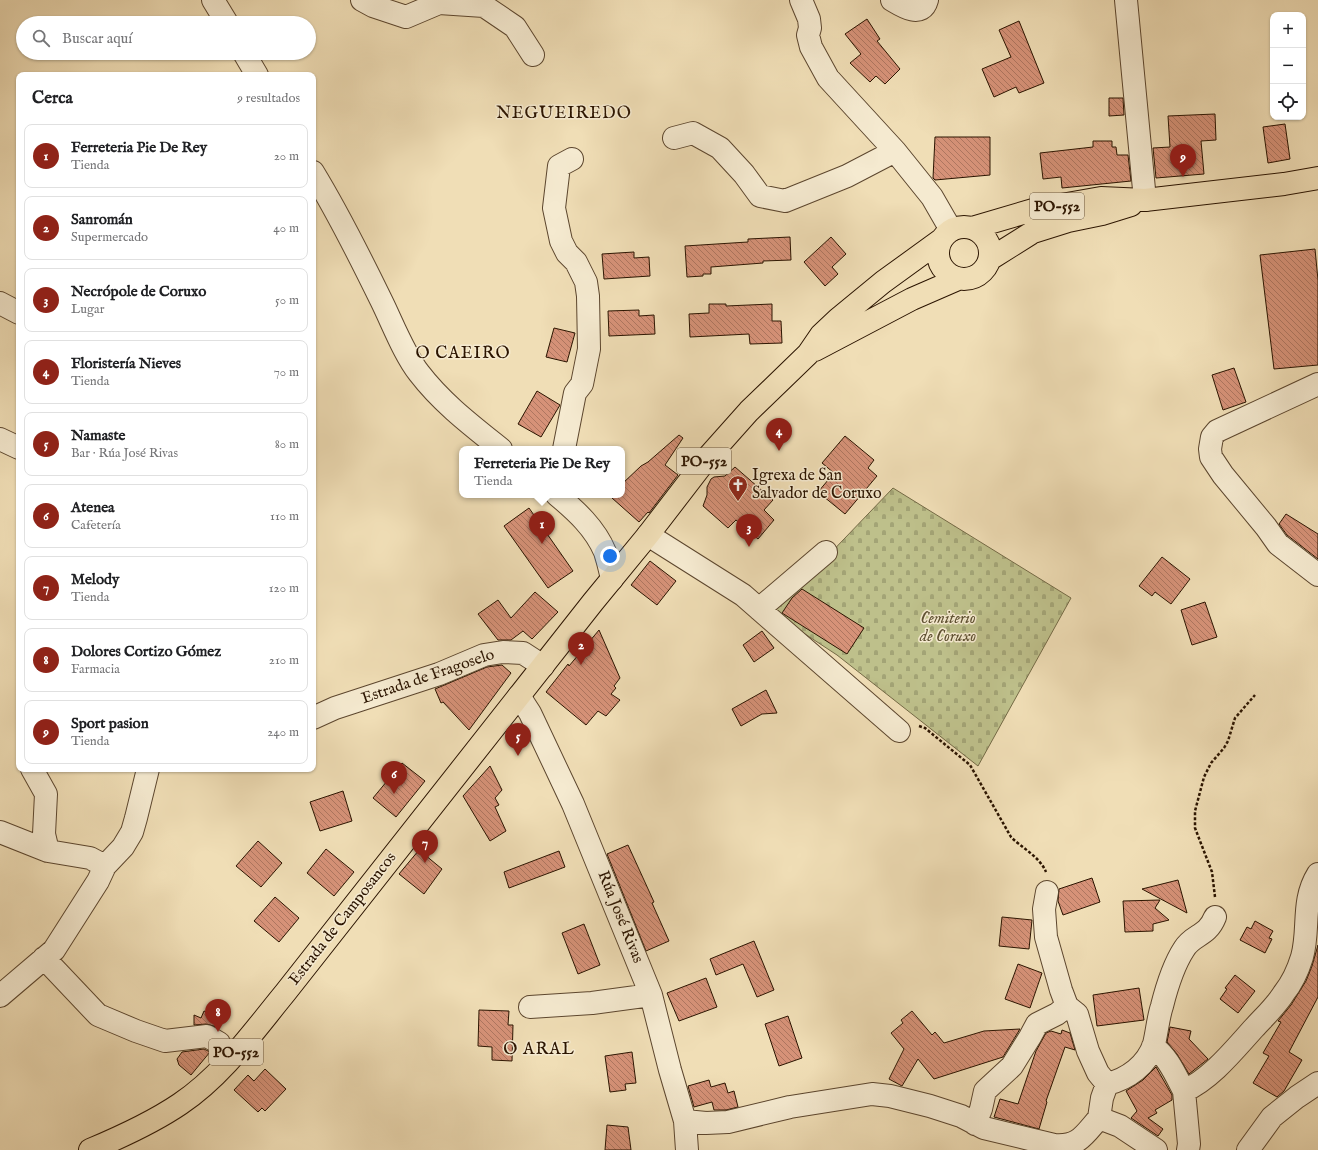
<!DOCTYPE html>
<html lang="es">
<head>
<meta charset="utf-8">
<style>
	body { margin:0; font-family:"IM FELL English",serif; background:#f6f6f6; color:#202124 }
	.controls { position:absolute; right:12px; top:12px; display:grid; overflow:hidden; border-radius:8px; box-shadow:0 1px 3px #0004 }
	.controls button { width:36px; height:36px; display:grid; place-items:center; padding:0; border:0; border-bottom:1px solid #e0e0e0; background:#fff; color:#202124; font:20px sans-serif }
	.you { position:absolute; left:610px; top:556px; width:14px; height:14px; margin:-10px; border:3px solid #fff; border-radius:50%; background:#1a73e8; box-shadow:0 0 0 6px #1a73e833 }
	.badge { display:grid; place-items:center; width:26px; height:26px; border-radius:50%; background:#8f2418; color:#fff; font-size:13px; font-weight:700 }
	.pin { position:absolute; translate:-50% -33px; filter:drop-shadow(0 1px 2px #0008) }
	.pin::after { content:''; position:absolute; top:21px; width:14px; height:12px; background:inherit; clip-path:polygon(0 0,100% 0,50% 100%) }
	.popup { position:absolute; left:459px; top:446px; width:166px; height:52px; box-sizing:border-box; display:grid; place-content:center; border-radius:8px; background:#fff; filter:drop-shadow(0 1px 3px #0005); font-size:13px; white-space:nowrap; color:#757577 }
	.popup b { font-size:15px; color:#202124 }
	.popup::after { content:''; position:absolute; left:50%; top:100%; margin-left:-8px; border:8px solid transparent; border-top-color:#fff }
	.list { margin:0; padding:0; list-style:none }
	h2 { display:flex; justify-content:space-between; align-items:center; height:52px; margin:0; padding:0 16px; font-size:17px }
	h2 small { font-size:13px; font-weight:400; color:#757577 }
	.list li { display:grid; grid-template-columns:26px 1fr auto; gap:12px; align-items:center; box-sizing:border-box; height:64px; margin:0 8px 8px; padding:0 8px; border:1px solid #e0e0e0; border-radius:8px }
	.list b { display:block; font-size:15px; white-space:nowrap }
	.list p { margin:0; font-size:13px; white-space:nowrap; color:#757577 }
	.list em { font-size:13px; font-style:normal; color:#757577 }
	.icon { flex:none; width:22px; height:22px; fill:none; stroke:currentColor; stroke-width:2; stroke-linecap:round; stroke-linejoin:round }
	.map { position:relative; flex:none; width:1318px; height:1150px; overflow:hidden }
	.search { position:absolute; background:#fff; box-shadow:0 1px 3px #0004; left:16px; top:16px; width:300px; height:44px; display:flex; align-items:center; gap:10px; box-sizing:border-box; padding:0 14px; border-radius:22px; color:#757577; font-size:15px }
	.panel { position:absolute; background:#fff; box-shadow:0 1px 3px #0004; left:16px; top:72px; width:300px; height:700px; border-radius:8px }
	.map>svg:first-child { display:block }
</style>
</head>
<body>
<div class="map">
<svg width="1318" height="1150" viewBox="0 0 1318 1150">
	<defs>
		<pattern id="cemetery-stones" width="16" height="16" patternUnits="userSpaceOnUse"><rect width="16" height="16" fill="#bec08b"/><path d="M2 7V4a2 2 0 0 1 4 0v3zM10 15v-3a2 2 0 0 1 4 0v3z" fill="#a3a476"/></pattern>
		<pattern id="building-back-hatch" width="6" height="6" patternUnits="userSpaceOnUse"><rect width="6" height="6" fill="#d69278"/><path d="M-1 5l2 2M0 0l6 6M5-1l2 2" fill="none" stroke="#ae7660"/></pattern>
	</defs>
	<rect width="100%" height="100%" fill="#f0deb6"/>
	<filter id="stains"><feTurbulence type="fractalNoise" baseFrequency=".005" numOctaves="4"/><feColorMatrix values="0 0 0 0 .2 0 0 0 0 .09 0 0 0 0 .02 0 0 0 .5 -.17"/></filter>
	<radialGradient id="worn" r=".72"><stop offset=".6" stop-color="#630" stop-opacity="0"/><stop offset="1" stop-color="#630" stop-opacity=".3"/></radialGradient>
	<path fill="url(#cemetery-stones)" stroke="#746a46" d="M893,488L1071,598L978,766L837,655L773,613Z"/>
	<path fill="url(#building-back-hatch)" stroke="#2b1400" d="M867,19L880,39L877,41L900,69L885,84L876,76L870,82L850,63L861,54L845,34Z
		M1019,21L1044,83L1019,93L1016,87L994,97L982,69L1011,57L999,30Z
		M1109,98H1123L1124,115L1109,116Z
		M1215,114L1216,140L1201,141L1204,174L1156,178L1153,148L1170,147L1168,116Z
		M1285,124L1290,159L1268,163L1263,127Z
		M935,137H990V175L935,180L933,178Z
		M1093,141H1112V147H1116L1117,155H1128L1131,181L1062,188L1061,177L1043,179L1040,153L1093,147Z
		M790,237L791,260L763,261V263L711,267V274H703V276L687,277L685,246L748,242V239Z
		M831,237L846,254L832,267L838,274L825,286L804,262Z
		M1315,249L1318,280V365L1274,369L1260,255Z
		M634,252V258L649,257L650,276L604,279L602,254Z
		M709,304H726V306L772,304V321H781L782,343L750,344L749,334L690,337L689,314L709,313Z
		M639,310V316L654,315L655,334L609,336L608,311Z
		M554,328L575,333L567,362L546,357Z
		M1234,368L1246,402L1223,410L1212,375Z
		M537,391L560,405L541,437L518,424Z
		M679,435L683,438L665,465L678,475L649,513L648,512L639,522L612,498L614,495H622V484L641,466L648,462Z
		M845,436L874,460L868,468L877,476L845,514L818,492L834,473L822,463Z
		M735,467L773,500L764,510L774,520L758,539L736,520L728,528L703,506L707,495V487L711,479L714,477L725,476Z
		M529,508L573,571L548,588L504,526Z
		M1286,514L1318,534V559L1287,535L1279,524Z
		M1162,557L1190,579L1171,604L1155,592L1152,596L1139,586Z
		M650,561L676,581L657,605L631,585Z
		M802,589L864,628L847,654L782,613L792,598Z
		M535,592L558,612L532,639L523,631L511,640H498L478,614L498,600L511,618Z
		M1205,602L1217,637L1192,645L1181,610Z
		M599,630L620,678L614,686L616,688L611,694L620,700L606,716L598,711L586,725L546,692L568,664L569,666Z
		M762,631L774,648L754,662L743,645Z
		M502,665L511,673L469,730L443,702L441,703L435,689L487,667Z
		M766,690L777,713L762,714L741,726L732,709Z
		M402,763L425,781L396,817L373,798Z
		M490,766L502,790L495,798L499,805L495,807L506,831L490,841L463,796Z
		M343,791L352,821L320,831L310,802Z
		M258,841L282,863L261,887L236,866Z
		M628,845L654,902L652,903L669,941L646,951L607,854Z
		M326,849L354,872L334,896L307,873Z
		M419,850L442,869L424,894L399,874Z
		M559,851L565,867L509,888L504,872Z
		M1092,878L1100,902L1063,915L1058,901L1059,889Z
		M1178,880L1187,913L1142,889Z
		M275,897L299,918L279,942L254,921Z
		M1160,900L1155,908L1169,920L1153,924V931L1125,932L1123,901Z
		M1002,917L1032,920L1029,949L999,946Z
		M1255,921L1273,931L1269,938L1272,939L1265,953L1240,940L1247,927L1251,929Z
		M584,924L600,965L578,974L562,933Z
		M754,941L774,990L757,997L743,964L716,975L710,959Z
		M1318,945V997L1289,1052L1302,1060L1284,1091L1277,1097L1253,1083L1269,1056L1263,1053L1281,1022L1278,1021L1291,1005L1306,981L1312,966Z
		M1018,964L1042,973L1030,1008L1005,999Z
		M1235,975L1255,991L1238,1013L1220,999L1227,989L1225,988Z
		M706,978L717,1007L679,1021L667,993Z
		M1139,988L1144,1020L1097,1026L1093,995Z
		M479,1010L509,1011L508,1025H513L512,1061L492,1060V1047L478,1046Z
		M204,1011L223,1018L217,1027L206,1024L194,1025V1015L201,1018Z
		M912,1011L932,1035L935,1032L944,1043L984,1031L1020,1029L1003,1057L934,1079L918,1059L902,1086L889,1079L904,1049L891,1033L903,1023L901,1020Z
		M788,1016L802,1058L779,1066L765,1024Z
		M1170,1027L1191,1031L1189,1039L1208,1059L1189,1074L1177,1054L1167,1042Z
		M1062,1030L1070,1033L1075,1050L1065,1047L1046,1101L1047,1102L1039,1129L994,1117L1000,1099L1018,1104L1036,1051L1046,1033L1051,1031L1061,1034Z
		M204,1049L210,1052L191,1075L179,1065L177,1059L182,1052Z
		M632,1052L636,1083L625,1084L626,1090L610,1092L605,1056Z
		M1156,1067L1172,1095V1100L1155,1110L1157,1113L1148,1118L1163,1129L1158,1136L1131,1118L1137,1111L1126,1091L1143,1080Z
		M265,1069L286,1089L265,1111L262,1108L258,1112L234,1090L248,1075L254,1081Z
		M709,1080L711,1087L725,1083L728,1093L734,1091L738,1107L726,1110H714L712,1102L694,1107L688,1086Z
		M607,1125L628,1127L631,1150H605Z"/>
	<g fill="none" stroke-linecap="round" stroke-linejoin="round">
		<g stroke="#5c462e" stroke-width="24">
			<path id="minor" d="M213,0L227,23
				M362,0L373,6L406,17L439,3L484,6L515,27L533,55
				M801,0L809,19L810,28L808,35L811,47L828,78L895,151L932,197L951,230
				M892,0C902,6 922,19 927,0
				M1126,0L1145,200
				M244,53L257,75
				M674,138L693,133L720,148L744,174L760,196L785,201L847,176L895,151
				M313,172C338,213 360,257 381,300C392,322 404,354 419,373C442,403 471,425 501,449
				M0,303L19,313
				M1318,384L1217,431L1212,437L1210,449L1211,457L1223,475L1266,527L1278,544L1318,575
				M0,439L19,448
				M564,449L575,393L582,384L589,349L588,296L586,282L576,262L567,253L561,241L554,208L559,166L572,159
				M557,495C576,511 595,528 605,552C608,561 610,570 612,579
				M648,535L743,595L899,731
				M759,609L826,552
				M519,696L530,713L573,804L651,995L670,1070L685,1121L687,1150
				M313,718L335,708L439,674L484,655L503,652L523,653L543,666
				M32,769L46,794L44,834L48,851
				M0,832L48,851L90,858L105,866
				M1047,892L1044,909L1046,937L1061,990L1067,1006L1077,1014L1088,1051L1098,1073L1107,1084
				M44,958L98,1015L136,1031L165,1041L207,1036L219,1043
				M0,996L54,950L98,881L105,866L123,847L132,832L136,818L148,769
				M530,1007L592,1003L651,995
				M1153,1046C1168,1057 1175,1074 1184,1091
				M1099,1118L1102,1098L1107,1084C1128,1079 1147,1065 1154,1044C1157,1032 1158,1018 1162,1006C1167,986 1173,966 1184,949C1193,934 1207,937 1215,917
				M685,1121L706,1123L728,1122L790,1107L872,1094L890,1096L930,1106L961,1116L984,1128L1054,1145C1079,1147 1084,1135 1099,1118L1120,1126L1156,1150
				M975,1124L981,1109L985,1091L1012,1066L1030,1037L1037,1024L1057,1014L1067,1006
				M1188,1150L1189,1144L1184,1091C1211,1079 1234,1050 1254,1028C1264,1017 1276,1006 1284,993C1292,983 1298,970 1302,957C1310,929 1301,901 1318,874
				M1248,1150L1272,1117L1297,1097L1318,1083"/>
		</g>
		<g stroke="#2b1400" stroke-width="24">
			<path id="major" d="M938 253a26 26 0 1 1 52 0a26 26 0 1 1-52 0Z
				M972,228L1033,210L1101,198L1145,200L1284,184L1318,178
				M990,259L1033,232L1068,221L1102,214L1131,205
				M815,350L912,299L958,279
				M90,1150C121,1137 152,1123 180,1104C222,1076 253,1032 285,993L593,602L648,535L708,457L749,411L808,354L821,335L838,319L883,282L941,240"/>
		</g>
		<path stroke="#2b1400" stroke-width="2.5" stroke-dasharray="3 2" stroke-linecap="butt" d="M919,726L925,728L970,765L1011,837C1022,848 1040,857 1046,872
			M1215,897L1212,872L1195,828V811L1204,777L1211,763L1224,748L1228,741L1235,718L1255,695"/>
		<use href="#minor" stroke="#f5ead0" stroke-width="22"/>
		<use href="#major" stroke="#f0deb6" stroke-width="22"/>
	</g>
	<defs>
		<g id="church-pin" transform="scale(1)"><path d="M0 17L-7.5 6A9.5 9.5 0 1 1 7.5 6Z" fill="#8f2418" stroke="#f5ead0"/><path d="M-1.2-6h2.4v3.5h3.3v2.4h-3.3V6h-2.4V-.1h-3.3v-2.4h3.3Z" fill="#fff"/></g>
	</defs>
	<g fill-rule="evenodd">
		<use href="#church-pin" x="738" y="485"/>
	</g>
	<g text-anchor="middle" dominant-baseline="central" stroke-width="3" stroke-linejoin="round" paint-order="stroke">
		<g fill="#f5ead0" stroke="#68543e" stroke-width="1">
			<rect x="1030" y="193" width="54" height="26" rx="3"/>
			<rect x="677" y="448" width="54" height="26" rx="3"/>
			<rect x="209" y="1039" width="54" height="26" rx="3"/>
		</g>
		<g font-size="15" font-weight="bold" fill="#2b1400">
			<text x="1057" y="206">PO-552</text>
			<text x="704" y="461">PO-552</text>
			<text x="236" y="1052">PO-552</text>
		</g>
		<g font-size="16" fill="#2b1400" stroke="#f5ead0" text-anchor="start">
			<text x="752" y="476">Igrexa de San<tspan x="752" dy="18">Salvador de Coruxo</tspan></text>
		</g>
		<g font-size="16" font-style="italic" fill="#5e5031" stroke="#f5ead0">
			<text x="948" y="619">Cemiterio<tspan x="948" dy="18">de Coruxo</tspan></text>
		</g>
		<g font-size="16" fill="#2b1400" stroke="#f5ead0">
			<text transform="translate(428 677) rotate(-19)">Estrada de Fragoselo</text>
			<text transform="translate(620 917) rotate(68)">Rúa José Rivas</text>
			<text transform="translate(343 919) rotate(-52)">Estrada de Camposancos</text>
		</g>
		<g font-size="17" letter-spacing="1" fill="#2b1400" stroke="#f5ead0">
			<text x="564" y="113">NEGUEIREDO</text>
			<text x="463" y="353">O CAEIRO</text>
			<text x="539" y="1049">O ARAL</text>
		</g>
	</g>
	<rect width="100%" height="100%" filter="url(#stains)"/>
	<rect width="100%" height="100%" fill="url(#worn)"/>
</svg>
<div class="controls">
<button>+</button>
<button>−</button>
<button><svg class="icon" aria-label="locate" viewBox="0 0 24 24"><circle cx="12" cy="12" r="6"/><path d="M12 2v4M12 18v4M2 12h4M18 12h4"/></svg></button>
</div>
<div class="you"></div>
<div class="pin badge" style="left:542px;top:544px">1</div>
<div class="popup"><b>Ferreteria Pie De Rey</b>Tienda</div>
<div class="pin badge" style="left:581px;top:665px">2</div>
<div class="pin badge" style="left:749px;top:547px">3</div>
<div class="pin badge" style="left:779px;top:451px">4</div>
<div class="pin badge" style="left:518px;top:756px">5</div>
<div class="pin badge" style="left:394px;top:794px">6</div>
<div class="pin badge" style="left:425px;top:863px">7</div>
<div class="pin badge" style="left:218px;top:1032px">8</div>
<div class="pin badge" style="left:1183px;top:177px">9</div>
<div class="search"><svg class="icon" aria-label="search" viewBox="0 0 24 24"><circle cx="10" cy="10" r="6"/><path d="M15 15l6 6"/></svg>Buscar aquí</div>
<section class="panel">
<h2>Cerca<small>9 resultados</small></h2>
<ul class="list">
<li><span class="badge">1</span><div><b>Ferreteria Pie De Rey</b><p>Tienda</p></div><em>20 m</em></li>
<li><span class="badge">2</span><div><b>Sanromán</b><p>Supermercado</p></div><em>40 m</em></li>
<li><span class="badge">3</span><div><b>Necrópole de Coruxo</b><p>Lugar</p></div><em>50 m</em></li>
<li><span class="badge">4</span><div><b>Floristería Nieves</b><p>Tienda</p></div><em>70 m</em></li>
<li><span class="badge">5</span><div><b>Namaste</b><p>Bar · Rúa José Rivas</p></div><em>80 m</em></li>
<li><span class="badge">6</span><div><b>Atenea</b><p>Cafetería</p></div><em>110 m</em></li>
<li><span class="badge">7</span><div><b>Melody</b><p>Tienda</p></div><em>120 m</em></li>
<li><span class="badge">8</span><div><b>Dolores Cortizo Gómez</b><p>Farmacia</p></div><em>210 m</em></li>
<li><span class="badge">9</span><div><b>Sport pasion</b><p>Tienda</p></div><em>240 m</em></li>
</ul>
</section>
</div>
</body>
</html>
